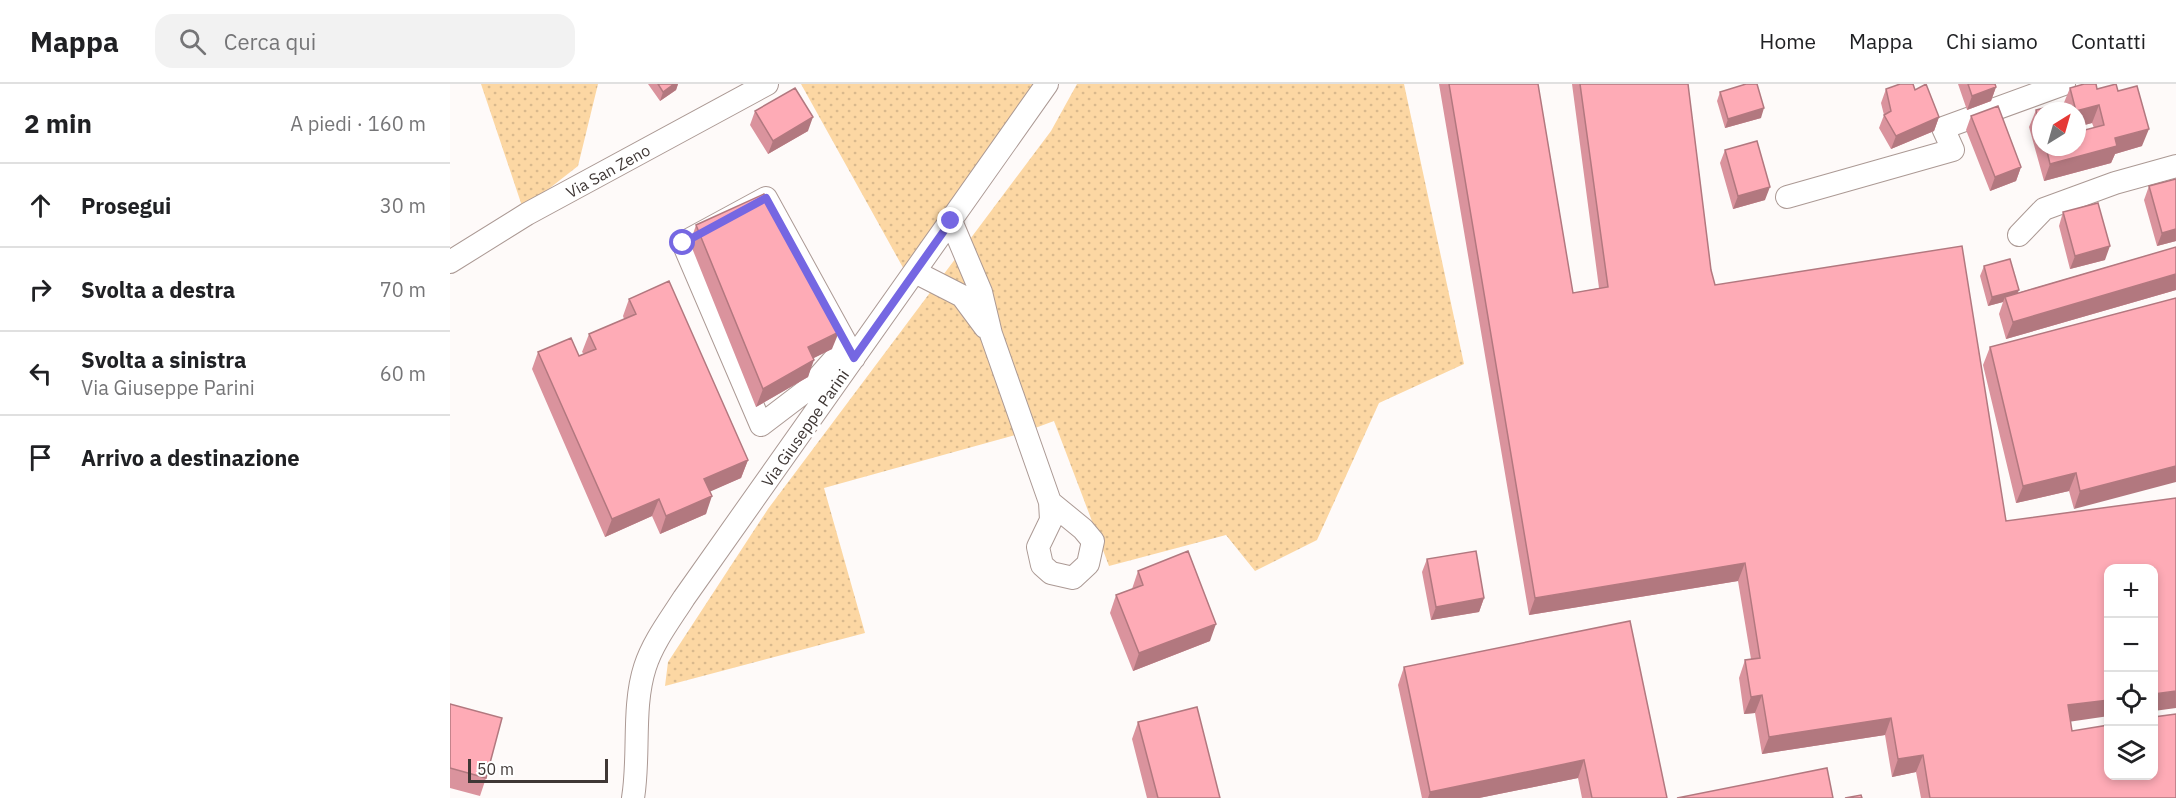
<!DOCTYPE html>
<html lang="it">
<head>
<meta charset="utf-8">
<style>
	body { margin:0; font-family:"IBM Plex Sans",sans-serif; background:#f2f2f2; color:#202124 }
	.controls { position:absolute; right:18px; bottom:18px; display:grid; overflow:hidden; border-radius:12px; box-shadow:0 3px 9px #0003 }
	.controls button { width:54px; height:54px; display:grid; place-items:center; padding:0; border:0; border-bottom:2px solid #e0e0e0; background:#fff; color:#202124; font:30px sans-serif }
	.compass { position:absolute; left:1582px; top:18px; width:54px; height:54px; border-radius:50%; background:#fff; box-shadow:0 3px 9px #0003; rotate:37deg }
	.scale { position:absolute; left:18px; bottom:15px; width:140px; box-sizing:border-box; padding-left:6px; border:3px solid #3f3735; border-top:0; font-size:16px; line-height:21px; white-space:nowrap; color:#3f3735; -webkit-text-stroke:4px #fff; paint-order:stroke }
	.stop { position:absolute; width:18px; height:18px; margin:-14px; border:4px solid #7567e2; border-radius:50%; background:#fff }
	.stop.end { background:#7567e2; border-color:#fff; box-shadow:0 2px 6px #0008 }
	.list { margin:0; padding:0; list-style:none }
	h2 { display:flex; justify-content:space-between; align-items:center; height:78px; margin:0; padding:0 24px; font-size:26px }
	h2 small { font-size:20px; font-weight:400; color:#757577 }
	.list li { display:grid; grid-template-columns:39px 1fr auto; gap:18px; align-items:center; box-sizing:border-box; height:84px; padding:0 24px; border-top:2px solid #e0e0e0 }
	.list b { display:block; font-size:22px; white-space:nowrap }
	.list p { margin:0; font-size:20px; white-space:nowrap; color:#757577 }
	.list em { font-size:20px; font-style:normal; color:#757577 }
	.icon { flex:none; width:33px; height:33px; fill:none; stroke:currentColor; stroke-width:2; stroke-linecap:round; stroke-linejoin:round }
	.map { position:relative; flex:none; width:1726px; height:714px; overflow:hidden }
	header { display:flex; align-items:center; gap:36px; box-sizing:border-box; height:84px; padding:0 30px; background:#fff; border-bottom:2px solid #e0e0e0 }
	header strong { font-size:28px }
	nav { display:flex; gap:33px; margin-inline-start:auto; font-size:21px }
	.search { width:420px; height:54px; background:#f2f2f2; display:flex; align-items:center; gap:15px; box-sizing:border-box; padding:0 21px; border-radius:18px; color:#757577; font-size:22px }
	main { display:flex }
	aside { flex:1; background:#fff }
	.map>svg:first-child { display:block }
</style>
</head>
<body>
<header>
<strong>Mappa</strong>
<div class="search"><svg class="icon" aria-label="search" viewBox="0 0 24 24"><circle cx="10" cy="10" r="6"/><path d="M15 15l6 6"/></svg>Cerca qui</div>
<nav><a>Home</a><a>Mappa</a><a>Chi siamo</a><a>Contatti</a></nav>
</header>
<main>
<aside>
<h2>2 min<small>A piedi · 160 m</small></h2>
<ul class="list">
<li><svg class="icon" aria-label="ahead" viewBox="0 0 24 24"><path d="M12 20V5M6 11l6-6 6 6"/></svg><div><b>Prosegui</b></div><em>30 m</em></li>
<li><svg class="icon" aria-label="right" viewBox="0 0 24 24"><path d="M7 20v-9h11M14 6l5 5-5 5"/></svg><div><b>Svolta a destra</b></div><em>70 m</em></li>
<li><svg class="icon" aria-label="left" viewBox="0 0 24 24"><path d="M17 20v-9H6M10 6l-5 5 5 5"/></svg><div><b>Svolta a sinistra</b><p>Via Giuseppe Parini</p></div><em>60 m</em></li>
<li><svg class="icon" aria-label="arrive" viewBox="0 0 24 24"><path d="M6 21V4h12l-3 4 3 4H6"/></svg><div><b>Arrivo a destinazione</b></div></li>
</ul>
</aside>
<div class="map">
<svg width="1726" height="714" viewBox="0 0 1726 714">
	<defs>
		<pattern id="grass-dots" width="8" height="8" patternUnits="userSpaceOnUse" patternTransform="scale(1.5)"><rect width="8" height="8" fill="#fcd7a3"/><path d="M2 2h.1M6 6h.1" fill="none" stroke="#d9b98d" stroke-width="1.8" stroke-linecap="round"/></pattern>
	</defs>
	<rect width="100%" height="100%" fill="#fefaf9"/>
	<path fill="url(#grass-dots)" d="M31,0H148L128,82L73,125Z
		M351,0H588L456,189Z
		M627,0H954L1014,280L929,319L867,456L805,487L776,451L659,482L604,337L569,350L374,404L415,549L215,602L218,578L318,425L601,47Z"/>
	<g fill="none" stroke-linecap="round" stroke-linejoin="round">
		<g stroke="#ab9994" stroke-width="24">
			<path id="minor" d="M1337,113L1503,66L1493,44L1614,0
				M501,137L531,208L541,250L600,418L601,436L588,463L592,481L601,489L623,494L638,480L643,457L633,445L600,418
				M1569,151L1594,125L1665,99L1726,82
				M0,178L77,130L317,0
				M465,188L512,212L535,243
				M397,261L357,306L311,341L233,159L316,114L404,274
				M183,714C190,672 182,623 195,583C203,558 220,536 234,514L597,0"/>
		</g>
		<use href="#minor" stroke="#fff" stroke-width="22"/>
	</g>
	<path fill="#da939d" d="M198,0H228L226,6L210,17Z
		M989,0H1088L1123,209L1149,204L1122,0H1238L1261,186L1265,201L1556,437L1620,637L1622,647L1726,714H1471L1466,688L1442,693L1435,651L1312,670L1305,629L1294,630L1289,594L1295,576L1301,575L1288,497L1079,531Z
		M1508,0H1545L1546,3L1541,17L1517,26Z
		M1620,4L1668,7L1692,62L1665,70L1661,79L1594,97L1579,43L1586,26L1591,27V63H1627L1644,44L1642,39L1627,43V27H1615L1613,21Z
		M1436,5L1465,6L1489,33L1484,47L1441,65L1429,44L1434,31L1431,19Z
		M1270,8L1311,34L1275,44L1267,17Z
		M305,27L358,47L318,70L300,41Z
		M1521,32L1571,83L1566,97L1540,107L1516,46Z
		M1275,66L1315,116L1283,125L1270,79Z
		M1726,95V157L1707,162L1694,116L1699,102Z
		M1613,128L1655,176L1620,185L1609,142Z
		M246,141L382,265L363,274L358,293L306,323L240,159Z
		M1726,163V206L1556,255L1549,230L1553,218L1538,222L1530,192L1534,182L1567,209Z
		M1726,214L1624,425L1619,407L1566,419L1533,281L1540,263Z
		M179,215L298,376L291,394L260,407L256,430L210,450L202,432L155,453L82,285L88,268L129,272L134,270L132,268L139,250L174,235L173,232Z
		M977,475L1034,514L1029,528L981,536L972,488Z
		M688,487L760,557L683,587L660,529L666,511L682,505Z
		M954,583L1217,714H1132L1128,694L1029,714H972L948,601Z
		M0,620L36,694L30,712L0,704Z
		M688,638L770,714H697L682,655Z"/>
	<path fill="#b2787f" d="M224,0H228L226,6L210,17L213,8Z
		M1546,3L1541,17L1517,26L1522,12Z
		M1649,21L1642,39L1627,43V27Z
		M1314,24L1311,34L1275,44L1278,35Z
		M363,33L358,47L318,70L323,57Z
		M1489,33L1484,47L1441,65L1446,52Z
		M1699,45L1692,62L1665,70L1661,79L1594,97L1600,80L1665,54Z
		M1571,83L1566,97L1540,107L1545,93Z
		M1320,103L1315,116L1283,125L1288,112Z
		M1726,145V157L1707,162L1712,149Z
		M1660,162L1655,176L1620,185L1625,172Z
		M1726,190V206L1556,255L1563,238Z
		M1569,206L1565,215L1555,213L1553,218L1538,222L1542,213Z
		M389,248L382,265L352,280L358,263Z
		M364,276L358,293L306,323L313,305Z
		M298,376L291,394L248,413L254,395Z
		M1726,382V398L1624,425L1630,407Z
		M1626,389L1619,407L1566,419L1573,402Z
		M262,412L256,430L210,450L216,432Z
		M209,415L202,432L155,453L162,435Z
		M1295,479L1288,497L1079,531L1085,514Z
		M1034,514L1029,528L981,536L986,523Z
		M766,540L760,557L683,587L689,569Z
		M1726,607V624L1704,627V610Z
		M1312,611L1305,629L1294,630L1301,613Z
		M1659,616V632L1611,639L1618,621Z
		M1441,634L1435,651L1312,670L1319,653Z
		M1473,671L1466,688L1442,693L1448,675Z
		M1134,676L1128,694L1029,714H978L980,708Z"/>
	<path fill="#feabb6" stroke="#b2787f" stroke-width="1.5" d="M208,0H224L213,8Z
		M999,0H1088L1123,209L1158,203L1130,0H1238L1261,186L1265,201L1512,162L1556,437L1726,414V607L1704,610V484H1659V616L1618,621L1622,647L1659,641V692H1704V633L1726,630V714H1480L1473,671L1448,675L1441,634L1319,653L1312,611L1301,613L1295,576L1310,574L1295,479L1085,514Z
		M1296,0H1307L1314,24L1278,35L1270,8Z
		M1450,0H1463L1465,6L1476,0L1489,33L1446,52L1434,31L1441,27L1436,5Z
		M1518,0H1545L1546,3L1522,12Z
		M1634,0H1646L1647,5L1666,0L1668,7L1687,2L1699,45L1665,54L1667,62L1600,80L1596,63H1627V48L1654,41L1649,21L1626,27L1620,4Z
		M345,4L363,33L323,57L305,27Z
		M1609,20L1611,27H1591V45L1586,26Z
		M1548,22L1571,83L1545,93L1521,32Z
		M1307,57L1320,103L1288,112L1275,66Z
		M1726,95V145L1712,149L1699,102Z
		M314,110L389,248L358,263L364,276L313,305L246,141Z
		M1648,119L1660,162L1625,172L1613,128Z
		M1726,163V190L1563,238L1555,213Z
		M1560,175L1569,206L1542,213L1534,182Z
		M219,197L298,376L254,395L262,412L216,432L209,415L162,435L88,268L121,254L129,272L146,265L139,250L186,230L179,215Z
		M1726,214V382L1630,407L1626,389L1573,402L1540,263Z
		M738,467L766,540L689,569L666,511L693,501L688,487Z
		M1026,467L1034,514L986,523L977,475Z
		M1180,537L1217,714H1142L1134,676L980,708L954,583Z
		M0,620L52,634L36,694L0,684Z
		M747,623L770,714H708L688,638Z
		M1377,684L1383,714H1227Z
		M1411,711L1412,714H1395Z"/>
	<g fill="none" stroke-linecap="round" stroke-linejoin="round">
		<path stroke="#7567e2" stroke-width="8" d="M233,159L316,114L404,274L501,137"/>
	</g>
	<g text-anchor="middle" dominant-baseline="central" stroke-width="6" stroke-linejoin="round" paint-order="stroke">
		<g font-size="16" fill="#3f3735" stroke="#fff">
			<text transform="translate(158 87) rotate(-29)">Via San Zeno</text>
			<text transform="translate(355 344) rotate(-55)">Via Giuseppe Parini</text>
		</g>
	</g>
</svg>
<div class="controls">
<button>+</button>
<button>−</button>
<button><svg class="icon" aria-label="locate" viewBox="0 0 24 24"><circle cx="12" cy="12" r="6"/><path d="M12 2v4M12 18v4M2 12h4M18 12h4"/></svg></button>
<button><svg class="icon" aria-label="layers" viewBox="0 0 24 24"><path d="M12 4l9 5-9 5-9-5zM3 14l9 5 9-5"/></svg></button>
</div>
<svg class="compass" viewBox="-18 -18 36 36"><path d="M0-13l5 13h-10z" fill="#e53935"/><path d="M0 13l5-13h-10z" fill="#757577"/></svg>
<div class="scale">50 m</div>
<div class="stop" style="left:233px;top:159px"></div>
<div class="stop end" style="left:501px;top:137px"></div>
</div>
</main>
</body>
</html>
